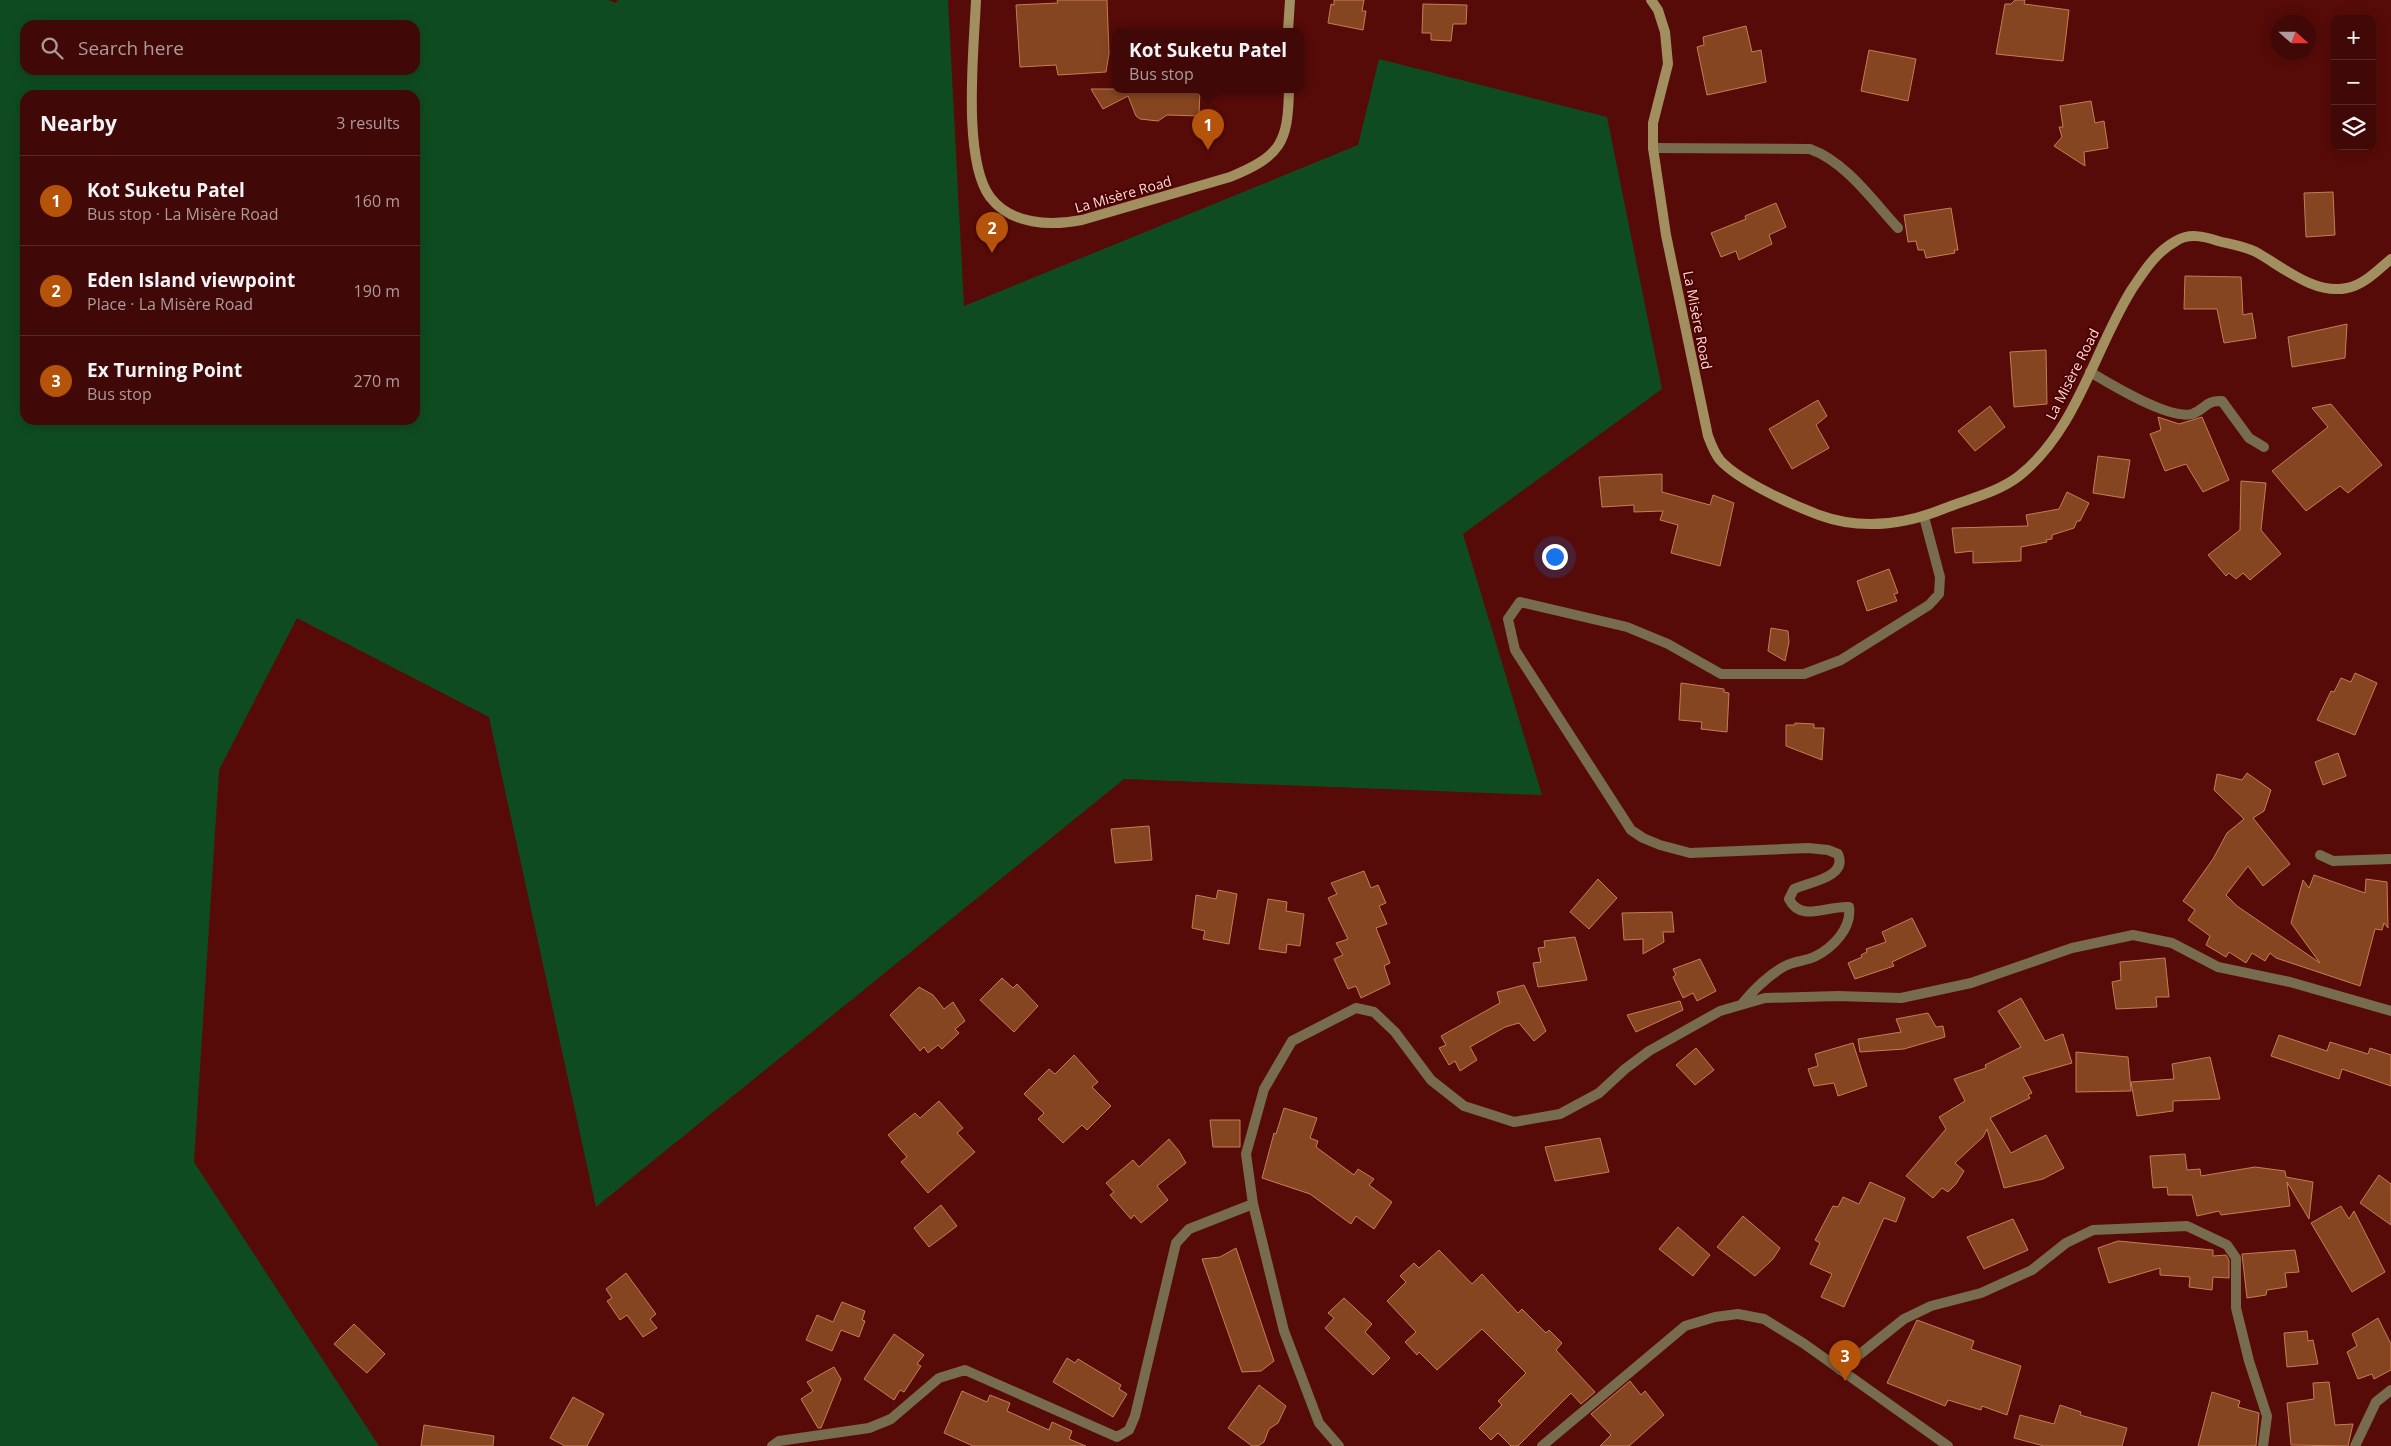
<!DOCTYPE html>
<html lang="en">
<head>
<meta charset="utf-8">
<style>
	body { margin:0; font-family:"Open Sans",sans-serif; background:#471110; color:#f1f3f6 }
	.controls { position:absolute; right:15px; top:15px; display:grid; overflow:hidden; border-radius:10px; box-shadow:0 2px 12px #0003 }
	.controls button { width:45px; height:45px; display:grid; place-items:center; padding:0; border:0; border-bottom:1px solid #592928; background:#400806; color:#f1f3f6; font:25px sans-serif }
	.compass { position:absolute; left:2271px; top:15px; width:45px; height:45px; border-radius:50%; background:#400806; box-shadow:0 2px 12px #0003; rotate:111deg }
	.you { position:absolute; left:1554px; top:556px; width:18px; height:18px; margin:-12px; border:4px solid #fff; border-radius:50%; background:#1a73e8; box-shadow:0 0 0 8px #1a73e833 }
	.badge { display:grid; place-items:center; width:32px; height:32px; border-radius:50%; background:#b45309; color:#fff; font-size:16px; font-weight:700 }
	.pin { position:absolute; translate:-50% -41px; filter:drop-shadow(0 1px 2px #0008) }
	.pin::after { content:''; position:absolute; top:26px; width:18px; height:15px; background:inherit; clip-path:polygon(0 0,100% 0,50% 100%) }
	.popup { position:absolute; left:1112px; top:28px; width:192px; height:65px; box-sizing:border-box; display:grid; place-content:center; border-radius:10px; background:#400806; filter:drop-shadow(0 1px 4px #0005); font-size:16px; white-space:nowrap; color:#ae9a9b }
	.popup b { font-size:19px; color:#f1f3f6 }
	.popup::after { content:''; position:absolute; left:50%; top:100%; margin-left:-10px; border:10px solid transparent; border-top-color:#400806 }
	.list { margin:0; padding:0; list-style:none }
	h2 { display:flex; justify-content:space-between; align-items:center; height:65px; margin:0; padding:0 20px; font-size:21px }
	h2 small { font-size:16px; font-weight:400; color:#ae9a9b }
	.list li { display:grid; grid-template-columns:32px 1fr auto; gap:15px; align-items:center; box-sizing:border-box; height:90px; padding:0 20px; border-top:1px solid #592928 }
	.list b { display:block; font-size:19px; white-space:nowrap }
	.list p { margin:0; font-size:16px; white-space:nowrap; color:#ae9a9b }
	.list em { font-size:16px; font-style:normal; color:#ae9a9b }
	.icon { flex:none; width:28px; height:28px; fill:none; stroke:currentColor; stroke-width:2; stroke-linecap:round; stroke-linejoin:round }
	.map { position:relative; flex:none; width:2391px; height:1446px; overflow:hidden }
	.search { position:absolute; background:#400806; box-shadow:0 2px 12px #0003; left:20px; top:20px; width:400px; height:55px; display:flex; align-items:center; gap:12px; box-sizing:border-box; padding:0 18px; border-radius:15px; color:#ae9a9b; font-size:19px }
	.panel { position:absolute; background:#400806; box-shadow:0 2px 12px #0003; left:20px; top:90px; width:400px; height:335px; border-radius:15px }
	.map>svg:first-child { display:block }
</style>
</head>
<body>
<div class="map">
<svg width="2391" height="1446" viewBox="0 0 2391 1446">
	<rect width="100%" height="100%" fill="#560b08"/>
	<path fill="#0f4b20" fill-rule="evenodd" d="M0,0H608L616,3L618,0H948L964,306L1358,145L1379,59L1607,117L1662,389L1463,534L1542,795L1124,779L596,1207L489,717L297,618L219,770L194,1162L379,1446H0ZM25,25H415V70H25ZM25,95H415V420H25Z"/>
	<path fill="#854520" stroke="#c67d55" d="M1057,0H1107L1109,53L1106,72L1058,75L1056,65L1020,67L1016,5L1058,3Z
		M1334,0H1364L1362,11H1366L1363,30L1328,23L1331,4L1334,5Z
		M2015,0H2025L2024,4L2069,10L2063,61L1996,54L2005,4H2011Z
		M1423,4L1467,5L1466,24H1453L1451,41L1431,40V33H1422Z
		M1746,26L1752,52L1761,50L1766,82L1707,95L1697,47L1704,45L1703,37Z
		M1869,50L1916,59L1908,101L1861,91Z
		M1091,89H1200L1199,116L1167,115L1158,121L1140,119L1136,116L1128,96L1103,109Z
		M2091,101L2095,123L2104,121L2108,148L2084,152L2085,166L2054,146L2062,137L2059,127H2063L2060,106Z
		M2333,192L2335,235L2306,237L2304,193Z
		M1776,203L1786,227L1769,235L1772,244L1739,260L1736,251L1721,257L1711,233L1746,219L1745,216Z
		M1951,208L1958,250H1954L1955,253L1926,258L1924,250H1918L1916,241L1908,242L1904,215Z
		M2185,276L2241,277L2243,315L2252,313L2256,338L2224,343L2217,309H2184Z
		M2347,324L2345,358L2292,367L2288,337Z
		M2046,350L2047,404L2014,407L2010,352Z
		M1818,400L1827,416L1816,425L1829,448L1792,469L1769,429Z
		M2331,404L2382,465L2348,493L2340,486L2306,511L2272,471L2328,427L2312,408Z
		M1990,406L2005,427L1975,451L1958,431Z
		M2158,417L2179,424L2202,417L2229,480L2203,492L2186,464L2165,471L2150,434L2161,430Z
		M2098,456L2130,460L2124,498L2093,493Z
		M1662,474V492L1710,505L1713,495L1734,503L1720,566L1671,553L1678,525L1660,520L1663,511L1634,512V505L1602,507L1599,477Z
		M2241,481L2266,483L2261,530L2281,554L2250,580L2243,573L2236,579L2229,573L2226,576L2208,555L2240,530Z
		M2067,492L2089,503L2080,521H2077L2074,528L2052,535V539L2046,540L2047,542L2021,547V561L1973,563V551L1955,553L1952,528L2028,526L2026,515L2059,509Z
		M1889,569L1898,593L1894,594L1897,601L1867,611L1857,581Z
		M1771,628L1788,631L1789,642L1785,661L1768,651Z
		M2355,673L2377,683L2355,735L2317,720L2331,691L2334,692L2341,678L2351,682Z
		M1681,683L1724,689V692L1729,693L1727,732L1701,729L1702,722L1679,720Z
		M1795,723L1814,724V728H1824L1822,760L1786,746V725H1795Z
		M2338,753L2346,776L2323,785L2315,762Z
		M2247,773L2271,790L2264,811L2253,818L2290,864L2263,886L2248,866L2226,895L2237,906L2320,963L2291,923L2303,880L2309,888L2314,875L2365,893L2366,879L2387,882L2388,928L2384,923L2382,930L2375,929L2360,986L2276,958L2270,953L2265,961L2252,953L2246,963L2229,952L2226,957L2206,945L2210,936L2188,920L2195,910L2183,901L2213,859L2227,833L2244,819L2214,790L2217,774L2242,780Z
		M1149,826L1152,860L1115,863L1111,829Z
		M1364,871L1371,888L1378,885L1386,903L1379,906L1387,924L1376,928L1390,963L1384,966L1390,984L1361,998L1356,986L1348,989L1334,959L1343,955L1336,943L1348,939L1328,898L1337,894L1331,883Z
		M1598,879L1617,898L1589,929L1570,912Z
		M1218,890L1237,894L1229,944L1203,939L1205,931L1192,928L1196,895L1216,899Z
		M1268,899L1287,902L1286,911L1304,914L1300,946L1287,944L1286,953L1259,949Z
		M1672,912L1674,932H1663L1664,942L1643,954V939L1624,940L1622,913Z
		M1912,918L1926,946L1892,962L1894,966L1855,979L1848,963L1862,957L1861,955L1867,952L1866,949L1886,942L1882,932Z
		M1575,937L1587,980L1538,987L1533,963L1541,962L1538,948L1545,947L1544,941Z
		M2165,958L2169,997H2156L2157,1007L2116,1009L2112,982L2121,980L2120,962Z
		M1700,959L1716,991L1697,1001L1693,993L1683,998L1673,977L1676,975L1673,969Z
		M1002,978L1013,988L1017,984L1038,1006L1014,1032L980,1000Z
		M1524,985L1546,1031L1534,1041L1519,1023L1505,1027L1470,1047L1477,1060L1460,1071L1455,1061L1449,1065L1439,1048L1446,1045L1441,1036L1500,1003L1497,992Z
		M919,987L933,995L944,1009L953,1002L965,1021L955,1029L959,1033L942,1049L938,1045L928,1053L924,1047L920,1051L890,1015Z
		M2021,998L2045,1041L2063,1034L2072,1063L2023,1077L2032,1093L2028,1095L2030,1098L1990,1118L2011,1153L2046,1135L2064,1168L2043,1179L2004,1188L1987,1129L1983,1137L1955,1163L1964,1171L1956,1184L1948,1192L1942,1188L1933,1198L1906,1176L1946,1129L1939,1117L1965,1101L1954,1079L1986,1068L1985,1065L2021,1047L1998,1011Z
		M1680,1001L1683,1010L1636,1032L1627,1015Z
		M1928,1013L1936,1027L1943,1026L1945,1037L1904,1049L1860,1052L1858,1039L1901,1032L1896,1019Z
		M2279,1035L2327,1051L2330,1042L2368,1054L2370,1048L2391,1055V1086L2342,1069L2339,1079L2271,1056Z
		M1853,1043L1867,1086L1838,1096L1834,1083L1814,1086L1808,1069L1818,1066L1815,1054Z
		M1696,1048L1714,1070L1695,1085L1676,1065Z
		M2076,1052L2128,1057L2131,1091L2076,1092Z
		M1074,1055L1098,1082L1092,1087L1111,1106L1087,1130L1082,1125L1063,1143L1038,1119L1044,1113L1024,1094L1049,1069L1055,1074Z
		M2210,1057L2220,1099L2173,1101V1111L2137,1116L2131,1082L2174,1079L2172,1064Z
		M939,1101L963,1128L957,1133L975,1152L928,1193L901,1162L907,1157L888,1135L915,1113L920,1118Z
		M1284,1108L1317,1118L1310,1138L1318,1141L1316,1147L1354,1175L1358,1169L1374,1179L1369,1185L1392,1202L1374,1229L1356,1216L1351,1224L1310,1194L1262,1178L1274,1133L1276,1134Z
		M1210,1120H1240V1147H1213Z
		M1600,1138L1609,1172L1555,1181L1545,1147Z
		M1169,1139L1179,1151L1186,1163L1157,1186L1168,1200L1141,1223L1134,1215L1131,1219L1110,1195L1114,1192L1106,1183L1133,1160L1139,1167Z
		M2185,1154L2187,1170L2200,1169L2201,1176L2255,1167L2285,1171L2286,1177L2313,1182L2309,1219L2287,1182L2290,1206L2221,1215L2219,1211L2197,1216L2192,1195H2168L2167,1187L2153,1188L2150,1156Z
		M2379,1175L2391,1184V1225L2360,1203Z
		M1870,1182L1905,1198L1896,1222L1884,1218L1844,1307L1821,1297L1832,1274L1810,1264L1820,1243L1815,1240L1833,1206L1838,1207L1843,1197L1859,1204Z
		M941,1205L957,1226L929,1247L914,1228Z
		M2341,1206L2349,1219L2354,1211L2385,1272L2352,1292L2311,1223Z
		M1743,1216L1780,1248L1773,1259L1755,1276L1717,1247Z
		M2013,1219L2028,1250L1984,1269L1967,1237Z
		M1678,1227L1710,1255L1693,1276L1659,1249Z
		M2118,1241L2213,1250V1256L2226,1255L2229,1260V1278L2213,1277L2212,1290L2189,1287L2190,1277L2160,1275V1268L2109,1283L2098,1248Z
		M1236,1248L1274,1361L1261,1371L1242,1372L1202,1259L1220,1257Z
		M1439,1250L1472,1284L1482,1274L1518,1313L1522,1309L1546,1333L1549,1330L1562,1343L1556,1350L1595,1392L1581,1404L1571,1393L1518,1446H1511L1498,1433L1491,1440L1479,1428L1502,1405L1498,1401L1526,1373L1482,1329L1437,1370L1419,1352L1417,1355L1405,1342L1416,1332L1387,1301L1406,1282L1400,1276L1414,1263L1419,1268Z
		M2295,1250L2299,1272L2285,1273L2287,1287L2267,1290L2266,1295L2247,1298L2242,1254Z
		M626,1273L656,1314L650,1319L657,1328L643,1337L627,1315L620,1320L607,1301L612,1298L606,1289Z
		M1344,1298L1372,1324L1365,1332L1390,1358L1373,1375L1325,1328L1334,1318L1328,1313Z
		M842,1302L865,1311L862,1320L865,1321L859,1337L841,1330L832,1351L806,1340L817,1315L833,1322Z
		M2378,1318L2391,1344V1370L2374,1379L2372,1374L2358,1379L2347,1352L2357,1346L2352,1334Z
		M1917,1320L1974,1341L1971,1349L2021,1366L2007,1415L1982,1406L1981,1410L1948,1400L1945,1406L1887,1383Z
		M354,1324L385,1354L367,1373L334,1344Z
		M2307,1331L2308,1341L2313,1340L2318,1364L2287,1367L2284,1333Z
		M894,1334L924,1355L917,1364L921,1366L904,1392L900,1390L894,1400L864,1379Z
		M1067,1358L1075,1363L1078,1359L1121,1385L1119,1389L1127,1394L1113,1417L1053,1382Z
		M834,1367L841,1379L821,1428H818L801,1399L813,1391L807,1382Z
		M1630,1381L1641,1395L1645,1391L1664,1415L1629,1446H1600L1611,1435L1591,1414Z
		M2329,1382L2335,1425L2353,1424L2348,1446L2291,1445L2287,1403L2314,1399L2313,1383Z
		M1259,1385L1286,1406L1278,1423L1269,1429L1264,1442L1258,1446H1252L1228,1428Z
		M962,1391L987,1402L990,1395L1010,1403L1007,1411L1049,1430L1052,1422L1072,1431L1069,1439L1086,1446H973L944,1433Z
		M2212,1392L2240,1401L2238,1407L2259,1413L2256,1446H2198Z
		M573,1397L604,1414L587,1446H565L550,1438Z
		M2060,1405L2081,1412L2080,1415L2127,1428L2122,1446H2044L2014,1438L2020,1415L2054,1424Z
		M424,1425L494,1436L493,1446H421Z"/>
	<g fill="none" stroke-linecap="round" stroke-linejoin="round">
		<path stroke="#776c4e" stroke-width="10" d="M1653,148L1810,149C1846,162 1872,200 1898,228
			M2090,372C2110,384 2169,420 2192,414C2205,410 2205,400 2222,401L2249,438L2264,447
			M2320,855L2333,861L2391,859
			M1742,1004C1755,988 1767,976 1785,966C1794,961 1805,961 1814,957C1833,948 1852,928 1849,907C1827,905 1801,923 1789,899L1794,889C1810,882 1848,877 1838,854L1828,850L1808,848L1690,853L1660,845L1643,838L1631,830L1515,650L1508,619L1520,602L1627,627L1668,644L1721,674H1804L1841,660L1929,605L1939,594L1940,577L1924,517
			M1840,1370L1904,1319L1931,1306L1981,1293L2032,1270L2066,1243L2093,1230L2187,1226L2227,1245L2236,1258V1308L2249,1361L2267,1416L2263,1446
			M772,1446L779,1441L869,1428L891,1419L939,1378L965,1370L1117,1437L1129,1430L1135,1416L1176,1243L1189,1229L1253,1204
			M1339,1446L1319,1423L1284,1331L1253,1204L1246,1154L1264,1089L1292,1041L1356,1008L1374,1012L1395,1032L1431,1080L1464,1106L1514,1122L1560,1114L1599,1093L1625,1069L1649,1051L1720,1011L1765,998L1838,996L1901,998L1971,983L2072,948L2133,935L2172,943L2218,967L2290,982L2391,1011
			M1542,1446L1685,1326L1715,1317L1738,1314L1764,1319L1803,1343L1948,1446
			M2355,1446L2376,1402L2391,1390"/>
		<path stroke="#a28f60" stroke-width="10" d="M976,0C974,48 962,159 990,197C1011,225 1051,226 1082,220L1230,177C1281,156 1288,143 1289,89
			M1651,0L1658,10L1665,32L1668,64L1653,123V148L1666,235L1708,436C1711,444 1715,454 1720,460C1739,481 1792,505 1819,515C1860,530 1903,525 1943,509C1968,499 1997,493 2019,476C2077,430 2094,350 2132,289C2144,271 2156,252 2176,241C2189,233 2203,236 2218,241C2230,244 2244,246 2256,252C2283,267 2314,295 2347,288C2364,285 2379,269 2391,259
			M1288,31L1290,0"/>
	</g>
	<g text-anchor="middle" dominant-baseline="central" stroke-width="4" stroke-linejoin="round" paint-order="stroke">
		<g font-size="14" fill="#ffd9d4" stroke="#4a0000">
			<text transform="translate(1123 194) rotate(-16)">La Misère Road</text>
			<text transform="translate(1698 320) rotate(79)">La Misère Road</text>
			<text transform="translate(2072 374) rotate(-63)">La Misère Road</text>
		</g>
	</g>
</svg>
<div class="controls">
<button>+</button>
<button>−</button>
<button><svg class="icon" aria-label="layers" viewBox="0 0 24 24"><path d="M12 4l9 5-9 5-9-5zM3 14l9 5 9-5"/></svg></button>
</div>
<svg class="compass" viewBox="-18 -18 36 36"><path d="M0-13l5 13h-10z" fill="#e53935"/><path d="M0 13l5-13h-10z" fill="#ae9a9b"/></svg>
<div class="you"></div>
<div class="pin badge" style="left:1208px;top:150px">1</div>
<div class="popup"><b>Kot Suketu Patel</b>Bus stop</div>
<div class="pin badge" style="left:992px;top:253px">2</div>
<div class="pin badge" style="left:1845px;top:1381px">3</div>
<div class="search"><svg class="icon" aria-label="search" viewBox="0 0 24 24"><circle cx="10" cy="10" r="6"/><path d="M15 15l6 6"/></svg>Search here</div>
<section class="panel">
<h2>Nearby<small>3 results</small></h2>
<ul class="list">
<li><span class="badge">1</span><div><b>Kot Suketu Patel</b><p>Bus stop · La Misère Road</p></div><em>160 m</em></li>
<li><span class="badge">2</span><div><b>Eden Island viewpoint</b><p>Place · La Misère Road</p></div><em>190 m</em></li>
<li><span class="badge">3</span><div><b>Ex Turning Point</b><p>Bus stop</p></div><em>270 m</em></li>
</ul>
</section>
</div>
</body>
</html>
